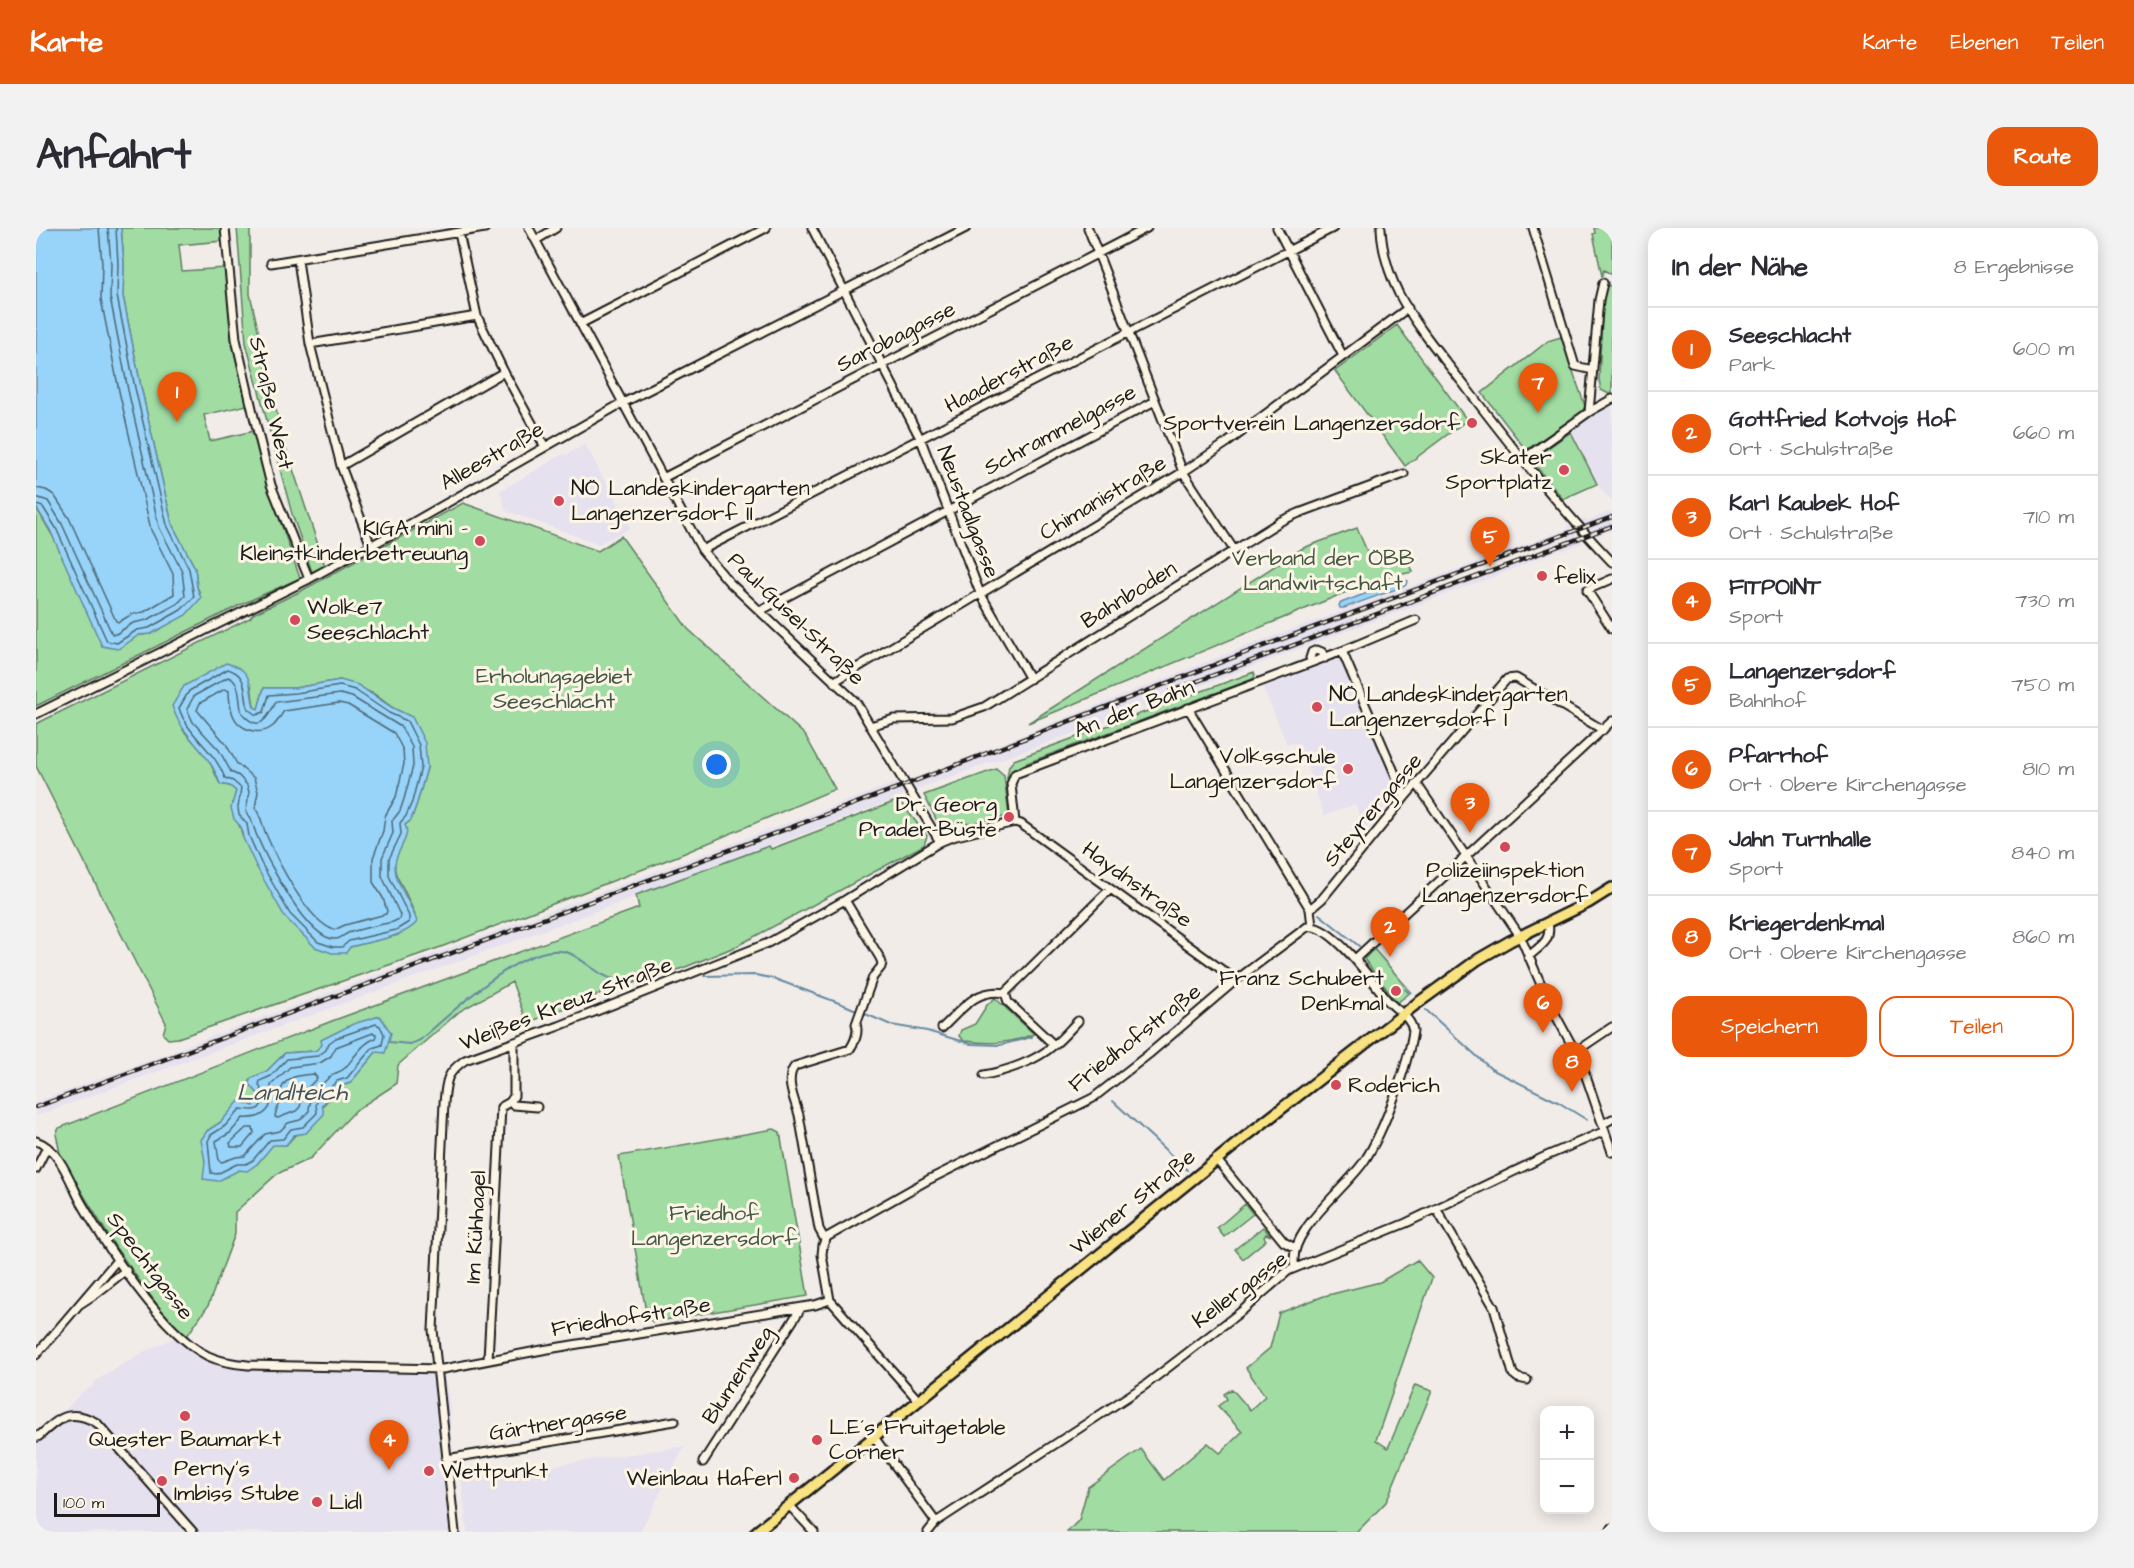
<!DOCTYPE html>
<html lang="de">
<head>
<meta charset="utf-8">
<style>
	body { margin:0; font-family:"Architects Daughter",sans-serif; background:#f2f2f3; color:#2b2b33 }
	.controls { position:absolute; right:18px; bottom:18px; display:grid; overflow:hidden; border-radius:12px; box-shadow:0 3px 15px #0003 }
	.controls button { width:54px; height:54px; display:grid; place-items:center; padding:0; border:0; border-bottom:2px solid #e1e1e2; background:#fff; color:#2b2b33; font:30px sans-serif }
	.scale { position:absolute; left:18px; bottom:15px; width:106px; box-sizing:border-box; padding-left:6px; border:3px solid #1c1c1c; border-top:0; font-size:16px; line-height:21px; white-space:nowrap; color:#1c1c1c; -webkit-text-stroke:4px #fcf5e5; paint-order:stroke }
	.you { position:absolute; left:681px; top:537px; width:21px; height:21px; margin:-15px; border:4px solid #fff; border-radius:50%; background:#1a73e8; box-shadow:0 0 0 9px #1a73e833 }
	.badge { display:grid; place-items:center; width:39px; height:39px; border-radius:50%; background:#ea580c; color:#fff; font-size:20px; font-weight:700 }
	.pin { position:absolute; translate:-50% -50px; filter:drop-shadow(0 2px 3px #0008) }
	.pin::after { content:''; position:absolute; top:32px; width:21px; height:18px; background:inherit; clip-path:polygon(0 0,100% 0,50% 100%) }
	.list { margin:0; padding:0; list-style:none }
	h2 { display:flex; justify-content:space-between; align-items:center; height:78px; margin:0; padding:0 24px; font-size:26px }
	h2 small { font-size:20px; font-weight:400; color:#7c7c81 }
	.list li { display:grid; grid-template-columns:39px 1fr auto; gap:18px; align-items:center; box-sizing:border-box; height:84px; padding:0 24px; border-top:2px solid #e1e1e2 }
	.list b { display:block; font-size:22px; white-space:nowrap }
	.list p { margin:0; font-size:20px; white-space:nowrap; color:#7c7c81 }
	.list em { font-size:20px; font-style:normal; color:#7c7c81 }
	.actions { display:flex; gap:12px; padding:18px 24px }
	.actions a { flex:1; padding:14px 0; border:2px solid #ea580c; border-radius:18px; text-align:center; font-size:21px; color:#ea580c }
	.actions .main { background:#ea580c; color:#fff }
	.map { position:relative; flex:none; width:1576px; height:1304px; overflow:hidden; border-radius:18px }
	header { display:flex; align-items:center; gap:36px; box-sizing:border-box; height:84px; padding:0 30px; background:#ea580c; color:#fff }
	header strong { font-size:28px }
	nav { display:flex; gap:33px; margin-inline-start:auto; font-size:21px }
	.intro { display:flex; align-items:center; justify-content:space-between; box-sizing:border-box; height:144px; padding:0 36px }
	h1 { margin:0; font-size:42px }
	.button { padding:15px 27px; border-radius:18px; background:#ea580c; color:#fff; font-size:21px; font-weight:700 }
	main { display:flex; gap:36px; padding:0 36px }
	aside { flex:1; background:#fff; border-radius:18px; box-shadow:0 3px 15px #0003 }
	.map>svg:first-child { display:block }
</style>
</head>
<body>
<header>
<strong>Karte</strong>
<nav><a>Karte</a><a>Ebenen</a><a>Teilen</a></nav>
</header>
<div class="intro"><h1>Anfahrt</h1><a class="button">Route</a></div>
<main>
<div class="map">
<svg width="1576" height="1304" viewBox="0 0 1576 1304">
	<rect width="100%" height="100%" fill="#f2ece9"/>
	<filter id="ink" filterUnits="userSpaceOnUse"><feTurbulence type="fractalNoise" baseFrequency=".0167" numOctaves="2"/><feDisplacementMap in="SourceGraphic" scale="12" xChannelSelector="R" yChannelSelector="G"/><feConvolveMatrix kernelMatrix="1 2 1 2 8 2 1 2 1" color-interpolation-filters="sRGB"/></filter>
	<g filter="url(#ink)">
		<path fill="#e6e1ee" fill-rule="evenodd" d="M1576,171V274L1561,256L1531,200Z
			M549,216L595,300L563,316L470,283L464,263L529,225L531,227Z
			M1576,283V302L1560,308L1545,291L1547,290L1553,292Z
			M1531,296L1547,315L1527,323L1525,321L1511,327L1460,348L1300,407L1162,459L1140,469L878,562L859,571L689,636L0,888V874L141,822L154,816L856,556L873,552L1205,420L1526,303L1532,301ZM1531,309L1533,313L1317,393L1316,387L1508,316L1509,320Z
			M1305,429L1361,564L1332,598L1328,599L1319,576L1288,588L1263,515L1251,516L1226,457Z
			M147,1106L164,1119L178,1126L229,1133L406,1136L413,1172L422,1304H0V1212L46,1164L57,1158L58,1154L105,1125Z
			M649,1218L604,1304H431L425,1251Z"/>
		<path fill="#a1dca2" stroke="#5e7c5f" stroke-width="1.5" fill-rule="evenodd" d="M85,0H185L187,13L143,17L146,43L190,40L195,110L211,177L168,187L174,213L218,203L232,258L264,350L204,377L0,478V279L82,421L103,407L115,406L164,365L161,359L159,340L136,296L105,159L87,68L88,36Z
			M201,0H214V66L246,208L289,338L276,344L256,286L210,115Z
			M1558,0H1576V47L1568,42L1566,48L1557,6L1559,5Z
			M1576,57V166L1575,167L1565,162L1563,152L1567,64L1571,58Z
			M1361,97L1431,192L1369,238L1299,143Z
			M1525,109L1549,178L1546,184L1490,222L1446,165L1512,113Z
			M1535,204L1561,256L1527,271L1495,232Z
			M427,275L562,323L585,308L652,401L769,507L799,561L644,627L405,719L142,810L132,811L127,806L130,795L0,538V496L214,390L217,386L263,364ZM304,452L338,466L357,480L375,489L382,502L391,540L381,575L375,592L369,597C372,614 362,617 359,633C357,645 362,650 367,660C371,668 375,678 379,686L362,707L314,719L207,610C203,586 192,593 200,563L194,558L184,556L172,530L147,502L215,457L218,479L222,482L228,460H259Z
			M1321,300L1336,335L1369,323L1377,344L1342,351L992,495L1267,320Z
			M1218,444L1219,447L1217,451L991,535L981,540L971,550L973,538L978,532Z
			M960,541L968,548L973,588L913,599L902,595L888,567Z
			M863,572L891,608L888,617L701,718L647,740L566,765L491,795L476,754L424,783L362,837L360,856L320,882L275,930L241,946L199,984V1006L172,1078L151,1108L140,1099L122,1078L80,1020L25,930L20,906L23,900L296,793L603,680L600,667L733,618L735,621ZM286,817L340,824L314,855L305,858L250,917L237,916L221,936L194,945L168,951L171,903L185,894L203,874L218,878L223,867L214,856V851L231,843L249,825L280,823Z
			M1338,721L1375,764L1361,775L1328,731Z
			M959,770L998,806C975,816 952,816 928,813L923,808L925,802L939,796L951,777Z
			M738,901L744,904L772,1068L617,1094L611,1090L583,928Z
			M1209,976L1217,986L1188,1009L1181,1000Z
			M1227,999L1235,1008L1230,1006L1228,1009L1230,1012L1207,1031L1199,1021Z
			M1381,1032L1396,1050L1340,1212L1352,1220L1379,1157L1396,1163L1350,1274L1321,1304H1031L1043,1292L1052,1259L1105,1221L1128,1252L1172,1215L1184,1225L1206,1204L1182,1178L1191,1171L1188,1166L1196,1161L1214,1182L1229,1168L1210,1140L1234,1120L1243,1085L1288,1068L1344,1054Z"/>
		<path fill="#98d4f9" stroke="#668aa1" stroke-width="1.5" d="M0,0H85L88,36L87,68L105,159L136,296L159,340L161,359L165,370L150,387L115,406L103,407L82,421L66,418L14,302L0,279Z
			M1367,351L1372,353L1369,358L1308,380H1304L1303,377L1305,375Z
			M190,435C219,443 212,455 218,479L222,481L228,460H259L304,452L322,457L357,480L376,489L389,515L391,540L381,575L375,592L369,597C376,609 359,623 359,637C358,655 376,675 381,694C368,710 334,713 314,719L310,725H296L279,719L249,689L220,638L207,610L205,599L198,591L195,580L200,563L194,558L184,556C174,523 146,510 136,478L148,458Z
			M344,788L355,805L349,825L340,824L314,855L305,858L286,877L288,886L270,905L258,907L250,917H237L221,936L211,943L203,942L182,953L167,951L169,933L165,912L171,903L185,894L203,873L218,878L223,867L214,856V851L231,843L249,825L279,823L286,817L285,812L317,796Z"/>
		<g fill="none" stroke-linecap="round" stroke-linejoin="round">
			<path stroke="#4e6674" stroke-width="1.5" d="M0,260L10,262L18,267L33,290L80,393L83,394L96,386L108,384L138,366L137,346L115,302L83,163L65,71L66,36L63,0
				M0,269L12,273L26,296L76,406H80L97,395L111,392L141,376L149,368L146,343L123,299L92,162L74,69L75,36L72,0
				M0,277L7,279L20,300L71,413L81,415L101,402L113,400L145,382L158,369L153,341L131,297L99,160L81,68L82,36L80,0
				M192,441C212,447 208,464 212,481L220,487L228,484L233,467L260,465L304,458L319,462L353,485L371,493L383,517L385,539L376,574L370,588L364,595L365,606L353,631V648L373,688V694L360,702L313,713L306,719H297L282,714L254,686L225,635L213,608L211,596L203,587L202,580L205,560L197,553L189,550C179,522 151,507 143,480L153,463Z
				M192,449C206,454 202,473 206,485C224,507 232,489 240,474L304,466L316,469L365,499L376,519L377,538L368,571L364,583L356,593L357,605L346,630V648L364,687L363,691L357,694C342,697 327,700 312,705C308,707 304,711 300,711C273,714 230,631 221,608C217,599 217,592 210,584L213,564L211,557L203,548L195,544L183,522L157,494L151,481L158,468Z
				M189,461L193,463C193,471 194,479 197,487C203,502 224,509 237,498C242,494 244,488 248,483L303,475L312,477L358,505L367,522L368,536L360,569L349,588L347,603L337,630V654L347,670L351,683L350,686L309,697L298,702C271,693 241,632 230,606C226,597 226,589 219,580L222,564L218,550L201,536L190,516L161,482L164,475Z
				M340,796L344,798L348,806L346,817L336,820L311,850L301,853L282,872L280,876L281,885L267,899L255,901L247,911L234,912L217,932L210,936H201L181,946L175,945L172,913L175,907L189,898L204,881C220,882 223,886 229,868L223,857L224,853L235,848L251,831L282,828L290,822L293,815L300,810Z
				M337,805L340,806V810C326,815 318,830 309,840C305,844 300,844 296,847C285,856 273,869 273,883L264,892L252,895L244,903L229,906L209,928L200,929L186,934L183,933L180,913L194,905L207,890C230,892 239,879 235,857L254,839L284,835L295,828L300,819Z
				M278,846L281,850L267,865L264,879L260,883L242,890L239,889C239,883 244,878 245,871C246,868 244,865 245,862C250,847 266,847 278,846Z
				M210,900H217L218,905L206,919H195L194,915Z"/>
			<path stroke="#668aa1" stroke-width="2" d="M1283,686L1323,718
				M668,748L720,747L739,751L811,778L855,797L891,803L935,816L964,817L996,809
				M1369,761L1373,765
				M1390,782L1455,841L1522,874L1551,892
				M353,814L374,816L384,812C414,787 491,709 533,725C549,732 563,749 581,752C588,753 596,752 604,752
				M1077,873L1151,942"/>
			<g stroke="#1c1c1c" stroke-width="11">
				<path id="minor" d="M189,0L200,111L218,189L235,257L273,351
					M493,0L666,322L693,354L820,474L904,614
					M776,0L885,212L944,365L994,451
					M1052,0L1147,244L1198,322
					M1241,0L1307,128
					M1345,0C1346,22 1353,46 1363,66C1381,100 1409,132 1432,162C1478,222 1524,280 1576,334
					M1497,0L1539,138L1557,142
					M423,5L441,88L468,144L509,219
					M500,12L520,0
					M262,32L274,116L289,175L305,238L335,318
					M235,35L449,0
					M544,96L730,0
					M274,116L441,88
					M1553,184L1563,72L1567,55
					M1486,232L1553,184L1576,171
					M305,238L468,144
					M627,250L1111,0
					M666,322L1297,0
					M1576,351L1551,362L1576,401
					M724,383L1119,173
					M1306,423L1369,569
					M1276,434L1274,430L1276,424L1281,422L1286,424L1289,430
					M799,453L1147,244L1192,214L1372,80
					M1152,480L1274,681L1276,698
					M0,486L273,351L360,304L581,178L930,0
					M834,498L858,491L916,490L948,479L1245,293L1263,285L1368,246
					M1381,556L1484,708L1513,775L1545,834L1576,924
					M979,594L975,556L979,546L1306,423L1380,392
					M979,594L985,596L1200,752
					M1274,681L1286,671L1369,569L1471,451L1480,450L1567,502
					M1492,729C1505,717 1516,713 1512,695
					M1319,731L1576,493
					M969,765L1074,661
					M969,765L972,774L1018,817
					M906,800C926,781 940,760 969,765
					M1539,824L1576,799
					M948,847C971,843 1000,833 1018,817C1027,810 1034,801 1042,793
					M474,874L478,877L501,879
					M1567,896L1576,891
					M0,913C24,921 34,954 45,974C70,1018 127,1106 172,1128C185,1134 199,1136 212,1137L407,1141L506,1122L779,1077L794,1072
					M1180,931L1248,1014L1259,1020
					M0,941L11,919
					M1401,982L1458,1079L1477,1146L1482,1150L1491,1152
					M789,1012L783,1001L763,887C759,873 748,851 759,838L814,821C819,813 823,805 820,796L837,749L845,739L846,735L844,730L809,672
					M44,1076L61,1065L90,1042
					M0,1127L82,1031
					M452,1132L465,879L474,874L478,868V815
					M882,1172L794,1072L786,1027L787,1017L791,1009L892,952L1057,870L1113,826L1200,752L1271,699C1295,694 1338,755 1351,772C1360,782 1375,789 1377,803C1372,837 1348,903 1329,932C1311,960 1249,1005 1259,1039
					M0,1207L2,1209C23,1190 34,1179 61,1195L157,1304
					M838,1209L900,1294
					M410,1231L639,1193
					M667,1234L765,1080
					M753,1277L778,1304
					M419,1304L397,1102L408,875C410,853 410,845 429,832L523,798L732,715L809,672L904,614L916,609L979,594
					M892,1304L900,1294L1108,1158L1207,1082L1252,1043L1370,995L1508,929L1569,903
					M1574,1304L1576,1300"/>
			</g>
			<g stroke="#1c1c1c" stroke-width="14">
				<path id="major" d="M720,1304L1209,909L1379,777L1441,732L1474,713L1552,675L1576,660"/>
			</g>
			<use href="#minor" stroke="#fcf5e5" stroke-width="7"/>
			<use href="#major" stroke="#f8e281" stroke-width="9"/>
			<g stroke="#1c1c1c" stroke-width="4.5">
				<path id="rail" d="M1135,463L1576,298
					M0,879L861,560L1214,423L1576,289"/>
			</g>
			<use href="#rail" stroke="#fcf5e5" stroke-width="2" stroke-dasharray="7" stroke-linecap="butt"/>
		</g>
	</g>
	<g fill="#d1495b" stroke="#fcf5e5" stroke-width="2">
		<circle cx="1436" cy="195" r="6"/>
		<circle cx="1528" cy="242" r="6"/>
		<circle cx="523" cy="273" r="6"/>
		<circle cx="444" cy="313" r="6"/>
		<circle cx="1506" cy="348" r="6"/>
		<circle cx="259" cy="392" r="6"/>
		<circle cx="1281" cy="479" r="6"/>
		<circle cx="1312" cy="541" r="6"/>
		<circle cx="973" cy="589" r="6"/>
		<circle cx="1469" cy="619" r="6"/>
		<circle cx="1360" cy="763" r="6"/>
		<circle cx="1300" cy="857" r="6"/>
		<circle cx="149" cy="1188" r="6"/>
		<circle cx="781" cy="1212" r="6"/>
		<circle cx="393" cy="1243" r="6"/>
		<circle cx="758" cy="1250" r="6"/>
		<circle cx="126" cy="1253" r="6"/>
		<circle cx="281" cy="1274" r="6"/>
	</g>
	<g text-anchor="middle" dominant-baseline="central" stroke-width="6" stroke-linejoin="round" paint-order="stroke">
		<g font-size="22" fill="#1c1c1c" stroke="#fcf5e5">
			<text transform="translate(860 109) rotate(-27)">Sarobagasse</text>
			<text transform="translate(973 146) rotate(-28)">Haaderstraße</text>
			<text transform="translate(235 175) rotate(77)">Straße West</text>
			<text transform="translate(1024 202) rotate(-28)">Schrammelgasse</text>
			<text transform="translate(456 228) rotate(-30)">Alleestraße</text>
			<text transform="translate(1067 270) rotate(-31)">Chimanistraße</text>
			<text transform="translate(932 284) rotate(69)">Neustadlgasse</text>
			<text transform="translate(1093 367) rotate(-32)">Bahnboden</text>
			<text transform="translate(760 391) rotate(44)">Paul-Gusel-Straße</text>
			<text transform="translate(1098 481) rotate(-21)">An der Bahn</text>
			<text transform="translate(1337 582) rotate(-50)">Steyrergasse</text>
			<text transform="translate(1101 657) rotate(36)">Haydnstraße</text>
			<text transform="translate(530 776) rotate(-21)">Weißes Kreuz Straße</text>
			<text transform="translate(1099 810) rotate(-38)">Friedhofstraße</text>
			<text transform="translate(1097 974) rotate(-39)">Wiener Straße</text>
			<text transform="translate(440 999) rotate(-87)">Im Kühhagel</text>
			<text transform="translate(114 1038) rotate(53)">Spechtgasse</text>
			<text transform="translate(1204 1062) rotate(-37)">Kellergasse</text>
			<text transform="translate(595 1089) rotate(-9)">Friedhofstraße</text>
			<text transform="translate(702 1147) rotate(-57)">Blumenweg</text>
			<text transform="translate(522 1195) rotate(-9)">Gärtnergasse</text>
		</g>
		<g font-size="22" fill="#1c1c1c" stroke="#fcf5e5" text-anchor="start">
			<text x="1424" y="195" text-anchor="end">Sportverein Langenzersdorf</text>
			<text x="1516" y="229" text-anchor="end">Skater<tspan x="1516" dy="25">Sportplatz</tspan></text>
			<text x="535" y="260">NÖ Landeskindergarten<tspan x="535" dy="25">Langenzersdorf II</tspan></text>
			<text x="432" y="300" text-anchor="end">KIGA mini -<tspan x="432" dy="25">Kleinstkinderbetreuung</tspan></text>
			<text x="1518" y="348">felix</text>
			<text x="271" y="379">Wolke7<tspan x="271" dy="25">Seeschlacht</tspan></text>
			<text x="1293" y="466">NÖ Landeskindergarten<tspan x="1293" dy="25">Langenzersdorf I</tspan></text>
			<text x="1300" y="528" text-anchor="end">Volksschule<tspan x="1300" dy="25">Langenzersdorf</tspan></text>
			<text x="961" y="576" text-anchor="end">Dr. Georg<tspan x="961" dy="25">Prader-Büste</tspan></text>
			<text x="1469" y="642" text-anchor="middle">Polizeiinspektion<tspan x="1469" dy="25">Langenzersdorf</tspan></text>
			<text x="1348" y="750" text-anchor="end">Franz Schubert<tspan x="1348" dy="25">Denkmal</tspan></text>
			<text x="1312" y="857">Roderich</text>
			<text x="793" y="1199">L.E´s Fruitgetable<tspan x="793" dy="25">Corner</tspan></text>
			<text x="149" y="1211" text-anchor="middle">Quester Baumarkt</text>
			<text x="138" y="1240">Perny’s<tspan x="138" dy="25">Imbiss Stube</tspan></text>
			<text x="405" y="1243">Wettpunkt</text>
			<text x="746" y="1250" text-anchor="end">Weinbau Haferl</text>
			<text x="293" y="1274">Lidl</text>
		</g>
		<g font-size="22" fill="#445644" stroke="#fcf5e5">
			<text x="1287" y="330">Verband der ÖBB<tspan x="1287" dy="25">Landwirtschaft</tspan></text>
			<text x="518" y="448">Erholungsgebiet<tspan x="518" dy="25">Seeschlacht</tspan></text>
			<text x="678" y="985">Friedhof<tspan x="678" dy="25">Langenzersdorf</tspan></text>
		</g>
		<g font-size="24" font-style="italic" fill="#41535e" stroke="#fcf5e5">
			<text x="256" y="865">Landlteich</text>
		</g>
	</g>
</svg>
<div class="controls">
<button>+</button>
<button>−</button>
</div>
<div class="scale">100 m</div>
<div class="you"></div>
<div class="pin badge" style="left:141px;top:194px">1</div>
<div class="pin badge" style="left:1354px;top:729px">2</div>
<div class="pin badge" style="left:1434px;top:605px">3</div>
<div class="pin badge" style="left:353px;top:1242px">4</div>
<div class="pin badge" style="left:1454px;top:339px">5</div>
<div class="pin badge" style="left:1507px;top:805px">6</div>
<div class="pin badge" style="left:1502px;top:185px">7</div>
<div class="pin badge" style="left:1536px;top:864px">8</div>
</div>
<aside>
<h2>In der Nähe<small>8 Ergebnisse</small></h2>
<ul class="list">
<li><span class="badge">1</span><div><b>Seeschlacht</b><p>Park</p></div><em>600 m</em></li>
<li><span class="badge">2</span><div><b>Gottfried Kotvojs Hof</b><p>Ort · Schulstraße</p></div><em>660 m</em></li>
<li><span class="badge">3</span><div><b>Karl Kaubek Hof</b><p>Ort · Schulstraße</p></div><em>710 m</em></li>
<li><span class="badge">4</span><div><b>FITPOINT</b><p>Sport</p></div><em>730 m</em></li>
<li><span class="badge">5</span><div><b>Langenzersdorf</b><p>Bahnhof</p></div><em>750 m</em></li>
<li><span class="badge">6</span><div><b>Pfarrhof</b><p>Ort · Obere Kirchengasse</p></div><em>810 m</em></li>
<li><span class="badge">7</span><div><b>Jahn Turnhalle</b><p>Sport</p></div><em>840 m</em></li>
<li><span class="badge">8</span><div><b>Kriegerdenkmal</b><p>Ort · Obere Kirchengasse</p></div><em>860 m</em></li>
</ul>
<div class="actions"><a class="main">Speichern</a><a>Teilen</a></div>
</aside>
</main>
</body>
</html>
